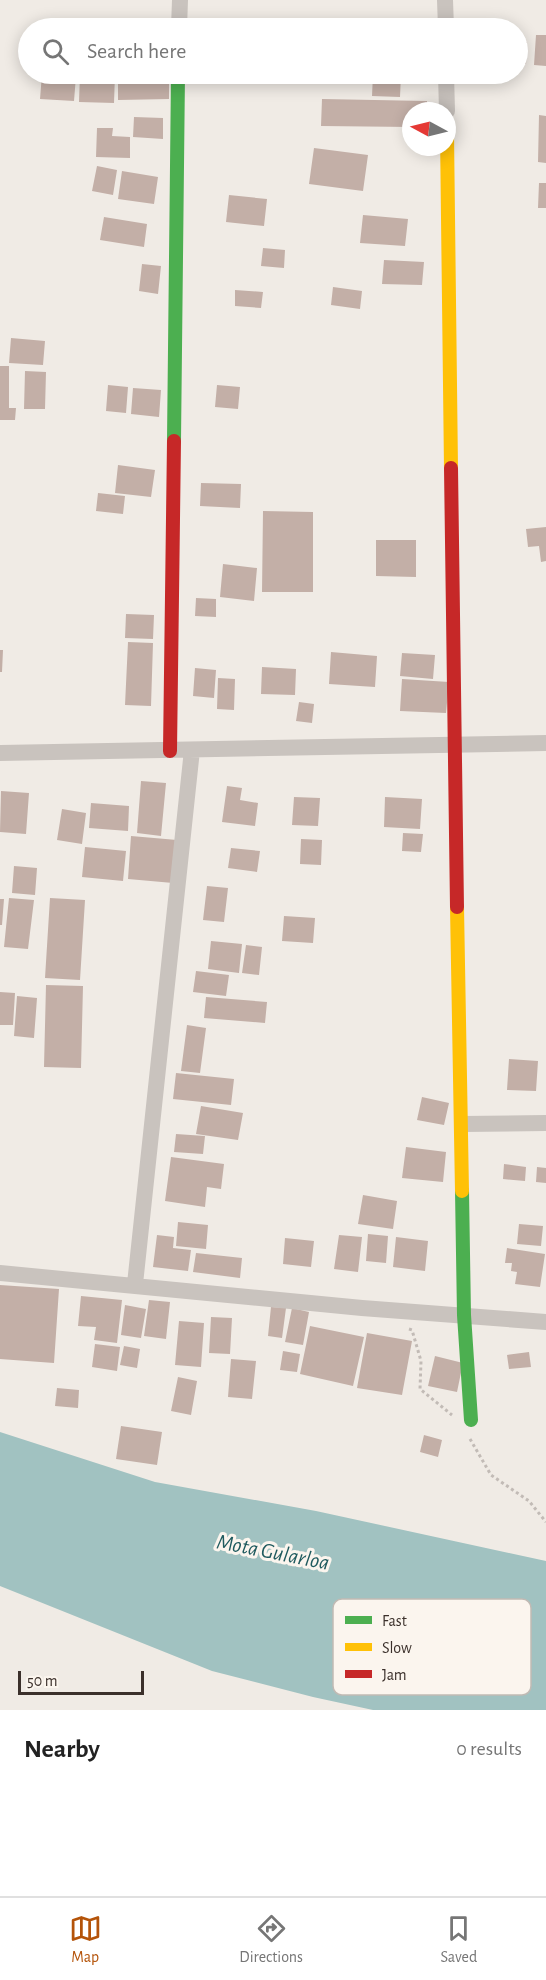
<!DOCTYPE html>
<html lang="en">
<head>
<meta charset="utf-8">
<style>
	body { margin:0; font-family:"Alegreya Sans",sans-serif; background:#f2f2f2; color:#222 }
	.compass { position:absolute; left:402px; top:102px; width:54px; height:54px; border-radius:50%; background:#fff; box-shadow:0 3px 15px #0003; rotate:277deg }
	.scale { position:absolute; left:18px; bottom:15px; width:126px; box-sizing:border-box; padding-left:6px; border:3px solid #3b302b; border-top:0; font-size:16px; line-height:21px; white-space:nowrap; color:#3b302b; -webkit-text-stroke:4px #fbf5ee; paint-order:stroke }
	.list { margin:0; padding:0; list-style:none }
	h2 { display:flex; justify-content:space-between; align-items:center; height:78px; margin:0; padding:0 24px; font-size:26px }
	h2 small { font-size:20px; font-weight:400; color:#767676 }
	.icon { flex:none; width:33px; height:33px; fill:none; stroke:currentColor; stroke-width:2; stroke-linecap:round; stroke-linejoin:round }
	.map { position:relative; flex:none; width:546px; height:1710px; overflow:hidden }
	.search { position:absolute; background:#fff; box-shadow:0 3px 15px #0003; left:18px; right:18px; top:18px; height:66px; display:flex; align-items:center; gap:15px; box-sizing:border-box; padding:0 21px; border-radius:33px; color:#767676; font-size:22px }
	.sheet { height:186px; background:#fff }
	nav { display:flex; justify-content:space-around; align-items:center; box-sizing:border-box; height:84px; border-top:2px solid #e0e0e0; background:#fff; font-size:16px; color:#767676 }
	nav a { display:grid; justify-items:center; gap:3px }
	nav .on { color:#b45309 }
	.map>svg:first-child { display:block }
</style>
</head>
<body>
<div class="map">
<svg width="546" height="1710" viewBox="0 0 546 1710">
	<rect width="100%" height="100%" fill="#f0ebe5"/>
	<path fill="#a1c2c1" d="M0,1432L155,1482L316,1511L546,1561V1710H373L313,1697L212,1671L0,1586Z"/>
	<path fill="#c3afa7" d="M536,35H546V66L534,65Z
		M518,42H527L526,64H518Z
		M42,74L76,76L74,101L40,99Z
		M80,74H115L114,103L79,102Z
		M118,74H169V99L118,100Z
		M373,74H401L400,97L372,96Z
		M322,99L427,101V111H411V127L321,126Z
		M539,115L546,116V163L538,162Z
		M134,117L163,118V139L133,137Z
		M97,128H113L112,136L130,137V158L96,157Z
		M314,148L368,155L363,191L309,184Z
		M97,166L117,170L113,195L92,191Z
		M122,171L158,177L154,204L118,199Z
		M539,183H546V208H538Z
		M229,195L267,199L264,226L226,222Z
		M363,215L408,219L405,246L360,243Z
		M104,217L147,224L144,247L100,240Z
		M263,248L285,250L284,268L261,266Z
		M384,260L424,262L422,285L382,284Z
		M142,264L161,266L158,294L139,291Z
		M333,287L362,291L360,309L331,305Z
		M235,290L263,292L261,308L235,306Z
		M11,338L45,341L43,365L9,363Z
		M0,366H9V408H16L15,420H0Z
		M25,371L46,372L45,409H24Z
		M108,385L128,387L126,413L106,411Z
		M217,385L240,387L238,409L215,407Z
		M133,388L161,390L159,417L131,414Z
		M118,465L155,470L151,497L115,493Z
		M201,483L241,484L240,508L200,506Z
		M98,493L125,496L123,514L96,511Z
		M263,511L313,512V592H262Z
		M546,527V561L541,562L539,546L528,547L526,529Z
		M376,540H416V577L376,576Z
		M223,564L257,568L254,601L220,597Z
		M196,598L216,599V617L195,616Z
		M126,614L154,615L153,639L125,638Z
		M128,642L153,643L151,706L125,705Z
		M0,650H3L2,672H0Z
		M331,652L377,656L375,687L329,684Z
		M402,653L435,655L433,679L400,676Z
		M262,667L296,669L295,695L261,694Z
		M195,668L216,670L214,698L193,696Z
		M218,678L235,679L234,710L217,709Z
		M402,679L449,682L446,713L400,711Z
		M299,702L314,704L312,723L296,721Z
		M141,781L166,783L161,836L137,833Z
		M227,786L242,788L240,800L258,803L255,826L222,822Z
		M1,791L29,793L26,834L0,832Z
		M294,797L320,798L318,826L292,825Z
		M385,797L422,799L420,829L384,827Z
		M91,803L129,806L128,831L89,828Z
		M62,809L86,813L82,844L57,840Z
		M403,833L423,834L421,852L402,851Z
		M131,836L177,840L173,883L128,879Z
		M301,839L322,840L321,865L300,864Z
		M85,847L126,851L123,881L82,877Z
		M231,848L260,851L257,872L228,868Z
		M14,866L37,868L35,895L12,893Z
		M207,886L228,888L224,922L203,920Z
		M9,898L34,900L28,949L4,947Z
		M50,898L85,900L80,980L45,978Z
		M0,899H4L2,925H0Z
		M284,916L315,918L313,943L282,941Z
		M211,941L242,944L239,973L208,969Z
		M246,945L262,947L259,975L242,973Z
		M196,971L229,975L226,996L193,992Z
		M46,985L83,986L81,1068L44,1067Z
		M0,992L15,993L13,1025H0Z
		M17,996L37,998L34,1038L14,1036Z
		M206,997L267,1002L265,1023L204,1018Z
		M187,1025L206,1028L200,1073L181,1071Z
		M509,1059L538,1061L536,1091L507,1090Z
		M176,1073L234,1079L231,1105L173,1099Z
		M422,1097L449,1103L444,1125L417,1120Z
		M201,1106L243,1113L238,1140L196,1134Z
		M176,1134L205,1136L203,1154L174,1152Z
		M406,1147L446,1152L443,1182L402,1178Z
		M171,1157L224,1164L221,1189L207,1187L205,1207L165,1201Z
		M504,1164L526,1167L525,1181L503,1179Z
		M537,1167L546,1168V1183L536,1182Z
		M363,1195L397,1201L393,1229L358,1224Z
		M178,1222L208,1225L206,1249L176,1246Z
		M519,1224L543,1226L541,1246L517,1244Z
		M368,1234L388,1236L386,1263L366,1261Z
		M157,1235L174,1237L173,1248L191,1250L188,1271L153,1267Z
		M339,1235L362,1237L358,1272L334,1269Z
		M396,1237L428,1241L425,1271L393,1267Z
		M285,1238L314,1241L311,1267L283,1264Z
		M507,1248L545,1254L540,1287L515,1284L517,1272L511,1271L512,1263H505Z
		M196,1253L242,1258L240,1278L193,1272Z
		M0,1285L59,1289L54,1363L0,1359Z
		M81,1296L122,1300L117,1343L94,1340L96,1327L78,1326Z
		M149,1300L170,1302L166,1339L144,1336Z
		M125,1305L146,1309L141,1338L121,1335Z
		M271,1307L286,1308L282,1338L268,1336Z
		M292,1308L309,1312L303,1345L285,1342Z
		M211,1317L232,1318L230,1354L209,1353Z
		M179,1321L204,1323L201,1367L175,1365Z
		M310,1326L364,1337L353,1386L300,1374Z
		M367,1333L412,1341L402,1395L357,1388Z
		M95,1344L120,1347L117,1371L92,1367Z
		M124,1346L140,1349L137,1368L120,1365Z
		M283,1351L300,1354L297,1372L280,1370Z
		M529,1352L531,1367L509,1369L507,1355Z
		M435,1356L463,1363L457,1392L428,1386Z
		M231,1359L256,1361L252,1399L228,1397Z
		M178,1377L197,1381L191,1415L171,1411Z
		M57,1388L79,1390L78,1408L55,1406Z
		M121,1426L162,1432L157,1465L116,1459Z
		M424,1435L442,1440L438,1457L420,1452Z"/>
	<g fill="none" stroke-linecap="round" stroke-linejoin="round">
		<path stroke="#c2bbb6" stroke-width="3" stroke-dasharray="3 3" stroke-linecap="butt" d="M409,1329L412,1330L421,1361L420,1389L452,1415
			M470,1439L491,1475L529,1501L546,1522"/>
		<path stroke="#c9c3be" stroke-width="16" d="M445,0L446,28
			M179,28L180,0
			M446,74L447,111
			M0,753L546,743
			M463,1124L546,1123
			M0,1273L362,1308L546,1322
			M135,1284L192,750"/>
		<path stroke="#4caf50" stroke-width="14" d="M174,441L178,74
			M462,1191L464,1315L471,1420"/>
		<path stroke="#ffc107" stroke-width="14" d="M447,133L451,468
			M457,907L462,1191"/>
		<path stroke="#c62828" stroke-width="14" d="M451,468L457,907
			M170,751L174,441"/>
	</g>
	<g text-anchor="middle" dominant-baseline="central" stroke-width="6" stroke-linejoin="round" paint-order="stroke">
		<g font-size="22" font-style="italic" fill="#1f5a5e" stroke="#fbf5ee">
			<text transform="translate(273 1552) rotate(11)">Mota Gularloa</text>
		</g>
	</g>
	<rect x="333" y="1599" width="198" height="96" rx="9" fill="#fbf5ee" stroke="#c1bab4" stroke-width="1.5"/>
	<rect x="345" y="1616" width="27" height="8" fill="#4caf50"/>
	<rect x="345" y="1643" width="27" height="8" fill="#ffc107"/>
	<rect x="345" y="1670" width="27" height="8" fill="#c62828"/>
	<g font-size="16" fill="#3b302b">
		<text x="382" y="1626">Fast</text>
		<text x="382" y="1653">Slow</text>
		<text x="382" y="1680">Jam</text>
	</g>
</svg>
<svg class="compass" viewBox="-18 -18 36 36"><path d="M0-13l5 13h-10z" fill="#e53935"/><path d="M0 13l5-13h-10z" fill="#767676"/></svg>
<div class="scale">50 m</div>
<div class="search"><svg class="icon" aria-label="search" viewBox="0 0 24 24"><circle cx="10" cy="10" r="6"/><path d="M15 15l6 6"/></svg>Search here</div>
</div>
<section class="sheet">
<h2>Nearby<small>0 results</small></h2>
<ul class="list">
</ul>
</section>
<nav>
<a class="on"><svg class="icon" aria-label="map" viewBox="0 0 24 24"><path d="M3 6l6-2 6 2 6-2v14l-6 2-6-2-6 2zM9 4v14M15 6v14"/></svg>Map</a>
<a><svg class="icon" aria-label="directions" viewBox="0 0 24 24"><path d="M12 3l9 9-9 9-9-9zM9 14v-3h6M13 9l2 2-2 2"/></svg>Directions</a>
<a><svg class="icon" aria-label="saved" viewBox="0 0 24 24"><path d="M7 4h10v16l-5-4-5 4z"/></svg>Saved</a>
</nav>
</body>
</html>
